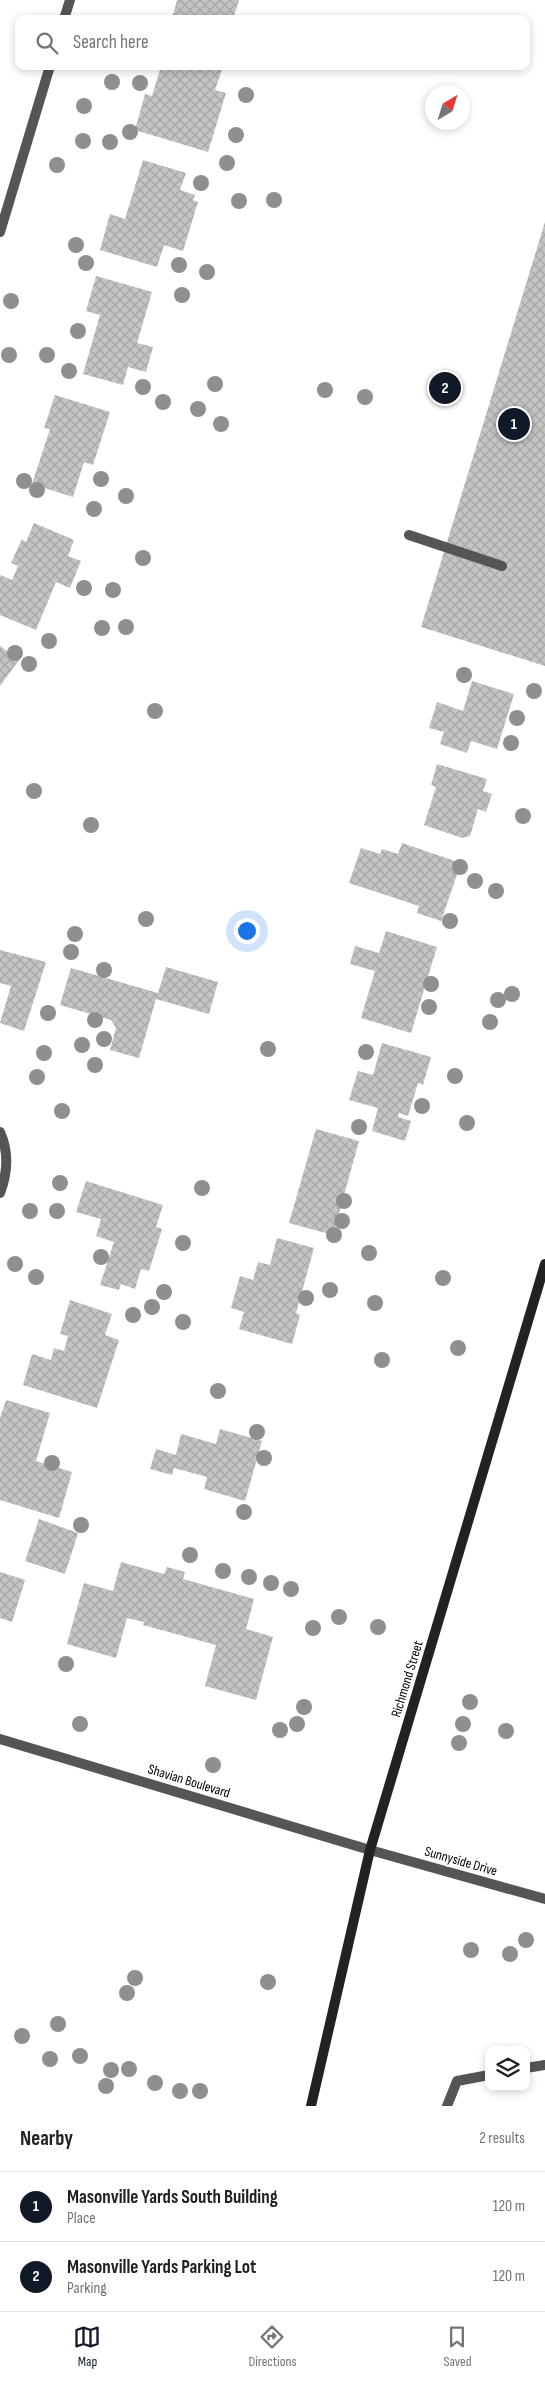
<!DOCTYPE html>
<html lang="en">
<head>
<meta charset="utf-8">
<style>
	body { margin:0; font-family:"Sofia Sans Condensed",sans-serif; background:#f6f6f6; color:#202124 }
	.controls { position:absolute; right:15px; bottom:15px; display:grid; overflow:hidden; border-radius:10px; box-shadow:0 2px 8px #0003 }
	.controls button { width:45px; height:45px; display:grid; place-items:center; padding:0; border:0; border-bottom:1px solid #e0e0e0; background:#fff; color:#202124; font:25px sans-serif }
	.compass { position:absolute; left:425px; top:85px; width:45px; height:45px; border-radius:50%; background:#fff; box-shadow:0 2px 8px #0003; rotate:38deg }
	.you { position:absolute; left:246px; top:930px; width:18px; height:18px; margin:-12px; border:4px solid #fff; border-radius:50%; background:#1a73e8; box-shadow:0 0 0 8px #1a73e833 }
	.badge { display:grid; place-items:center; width:32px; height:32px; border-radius:50%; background:#111827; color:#fff; font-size:16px; font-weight:700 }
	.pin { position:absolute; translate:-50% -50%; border:2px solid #fff; box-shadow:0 1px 5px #0006 }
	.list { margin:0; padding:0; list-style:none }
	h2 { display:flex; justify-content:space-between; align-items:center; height:65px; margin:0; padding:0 20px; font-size:21px }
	h2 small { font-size:16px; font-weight:400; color:#757577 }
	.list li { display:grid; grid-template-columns:32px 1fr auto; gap:15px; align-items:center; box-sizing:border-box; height:70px; padding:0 20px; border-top:1px solid #e0e0e0 }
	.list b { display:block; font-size:19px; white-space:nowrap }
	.list p { margin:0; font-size:16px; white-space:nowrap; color:#757577 }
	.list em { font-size:16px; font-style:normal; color:#757577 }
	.icon { flex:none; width:28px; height:28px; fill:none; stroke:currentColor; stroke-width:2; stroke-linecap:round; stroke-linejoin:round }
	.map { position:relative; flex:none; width:545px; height:2106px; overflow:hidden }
	.search { position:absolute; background:#fff; box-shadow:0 2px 8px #0003; left:15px; right:15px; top:15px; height:55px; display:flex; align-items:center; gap:12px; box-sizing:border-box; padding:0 18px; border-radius:10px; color:#757577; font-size:19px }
	.sheet { height:205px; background:#fff }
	nav { display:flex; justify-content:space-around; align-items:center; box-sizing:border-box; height:70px; border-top:1px solid #e0e0e0; background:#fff; font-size:14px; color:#757577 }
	nav a { display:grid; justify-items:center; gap:2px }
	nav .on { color:#111827 }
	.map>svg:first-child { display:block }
</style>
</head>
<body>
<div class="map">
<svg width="545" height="2106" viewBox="0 0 545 2106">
	<defs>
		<pattern id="building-cross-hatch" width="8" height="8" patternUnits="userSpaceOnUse" patternTransform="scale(1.25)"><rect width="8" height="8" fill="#c4c4c4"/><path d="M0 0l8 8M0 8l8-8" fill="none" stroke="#a7a7a7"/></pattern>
	</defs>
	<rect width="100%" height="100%" fill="#fff"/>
	<path fill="url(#building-cross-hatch)" d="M177,0H239L233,19H175L172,18Z
		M161,66H223L215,90L226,93L208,152L135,130L145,94L152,96Z
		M143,160L186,173L180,190L195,195L193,200L198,202L183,251L164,245L157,267L100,250L110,214L125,219Z
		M545,222V666L421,627Z
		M96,276L152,292L137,343L153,347L146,372L128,367L123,385L83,374L100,315L86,311Z
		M55,395L110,412L93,465L84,462L73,497L32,484L50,429L44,428Z
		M34,523L74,540L68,556L81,561L70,588L56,582L36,630L0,615V575L12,580L18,566L11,563L22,539L26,542Z
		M0,646L19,660L0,686Z
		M472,681L514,694L497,749L471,741L467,753L440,744L444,732L429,728L437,702L463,711Z
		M437,764L487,779L483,791L492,794L486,812L478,809L470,836L462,838L424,825L436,787L431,785Z
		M402,843L461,863L441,921L417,913L419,906L349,883L361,848L380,854L382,849L398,854Z
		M386,931L437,947L411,1033L361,1018L375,971L350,964L355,946L379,953Z
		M0,950L46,962L24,1031L0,1023L11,986L0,983Z
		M166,967L218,982L209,1014L156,999L139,1058L110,1050L116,1028L111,1020L60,1005L71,968L158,993Z
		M382,1043L431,1057L423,1085L418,1083L408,1116L399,1113L398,1117L411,1121L405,1141L372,1131L378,1108L349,1100L358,1071L373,1075Z
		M316,1129L359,1141L333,1235L289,1223Z
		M86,1181L163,1205L156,1227L162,1229L149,1271L141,1269L135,1289L121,1284L119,1290L100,1285L114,1242L96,1236L101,1219L76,1212Z
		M277,1238L314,1248L296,1313L300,1315L292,1344L239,1329L244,1312L231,1308L240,1276L253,1280L258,1262L270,1265Z
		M70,1300L112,1314L105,1335L119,1340L97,1408L23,1385L32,1354L51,1360L54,1348L64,1351L68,1336L60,1334Z
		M6,1400L50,1413L36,1461L72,1472L59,1518L0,1500V1418Z
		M220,1429L262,1441L245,1501L204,1489L207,1477L174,1468L172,1475L150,1469L156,1449L176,1455L181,1434L216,1444Z
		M39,1519L78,1533L65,1574L25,1561Z
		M121,1562L164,1574L167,1567L185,1572L183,1579L254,1599L246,1629L273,1637L256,1700L205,1686L216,1645L143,1625L144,1622L127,1618L116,1658L67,1644L84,1583L113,1591Z
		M0,1572L25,1580L12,1622L0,1618Z"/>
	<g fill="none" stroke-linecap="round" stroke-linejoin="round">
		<path stroke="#555" stroke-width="10" d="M409,535L502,566
			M526,2068L545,2065
			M447,2106L457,2081L489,2075"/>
		<path stroke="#555" stroke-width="10" d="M64,19L70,0
			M0,232L50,66
			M0,1132C9,1152 8,1172 0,1193
			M0,1739L370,1850"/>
		<path stroke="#555" stroke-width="10" d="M370,1850L545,1899"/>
		<path stroke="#222" stroke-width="10" d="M311,2106L370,1850L545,1264"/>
	</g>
	<g fill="#8f8f8f">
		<circle cx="112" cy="82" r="8"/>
		<circle cx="140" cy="83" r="8"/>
		<circle cx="246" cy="95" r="8"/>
		<circle cx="84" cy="106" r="8"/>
		<circle cx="130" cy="132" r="8"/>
		<circle cx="236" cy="135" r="8"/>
		<circle cx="83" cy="141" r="8"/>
		<circle cx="110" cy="142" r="8"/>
		<circle cx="227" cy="163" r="8"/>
		<circle cx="57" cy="165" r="8"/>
		<circle cx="201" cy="183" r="8"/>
		<circle cx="274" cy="200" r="8"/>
		<circle cx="239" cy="201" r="8"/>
		<circle cx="76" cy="245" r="8"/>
		<circle cx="86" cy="263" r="8"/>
		<circle cx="179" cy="265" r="8"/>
		<circle cx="207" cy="272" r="8"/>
		<circle cx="182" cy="295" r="8"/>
		<circle cx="11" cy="301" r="8"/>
		<circle cx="78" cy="331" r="8"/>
		<circle cx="9" cy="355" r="8"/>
		<circle cx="47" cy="355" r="8"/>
		<circle cx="69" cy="371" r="8"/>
		<circle cx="215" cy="384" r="8"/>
		<circle cx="143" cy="387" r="8"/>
		<circle cx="325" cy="390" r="8"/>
		<circle cx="365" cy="397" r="8"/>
		<circle cx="163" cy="402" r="8"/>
		<circle cx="198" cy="409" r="8"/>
		<circle cx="221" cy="424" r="8"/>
		<circle cx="101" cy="479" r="8"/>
		<circle cx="24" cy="481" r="8"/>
		<circle cx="37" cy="490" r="8"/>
		<circle cx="126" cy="496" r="8"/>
		<circle cx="94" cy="509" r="8"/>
		<circle cx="143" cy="558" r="8"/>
		<circle cx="84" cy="588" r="8"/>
		<circle cx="113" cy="590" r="8"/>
		<circle cx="126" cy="627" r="8"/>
		<circle cx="102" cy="628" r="8"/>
		<circle cx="49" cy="641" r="8"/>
		<circle cx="15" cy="653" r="8"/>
		<circle cx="29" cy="664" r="8"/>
		<circle cx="464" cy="675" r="8"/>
		<circle cx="534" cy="691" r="8"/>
		<circle cx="155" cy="711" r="8"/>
		<circle cx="517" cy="718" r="8"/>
		<circle cx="511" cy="743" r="8"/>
		<circle cx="34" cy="791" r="8"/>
		<circle cx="523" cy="816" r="8"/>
		<circle cx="91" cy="825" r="8"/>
		<circle cx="460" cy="867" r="8"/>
		<circle cx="475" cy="881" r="8"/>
		<circle cx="496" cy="891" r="8"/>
		<circle cx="146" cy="919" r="8"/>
		<circle cx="450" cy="921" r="8"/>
		<circle cx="75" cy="934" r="8"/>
		<circle cx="71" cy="952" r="8"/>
		<circle cx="104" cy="970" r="8"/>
		<circle cx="431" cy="984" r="8"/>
		<circle cx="512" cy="994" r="8"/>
		<circle cx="498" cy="1000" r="8"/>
		<circle cx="429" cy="1007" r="8"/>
		<circle cx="48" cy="1013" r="8"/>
		<circle cx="95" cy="1020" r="8"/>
		<circle cx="490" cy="1022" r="8"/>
		<circle cx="104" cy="1039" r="8"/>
		<circle cx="82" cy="1045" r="8"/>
		<circle cx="268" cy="1049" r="8"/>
		<circle cx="366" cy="1052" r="8"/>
		<circle cx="44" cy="1053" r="8"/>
		<circle cx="95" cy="1065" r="8"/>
		<circle cx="455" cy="1076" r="8"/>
		<circle cx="37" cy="1077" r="8"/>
		<circle cx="422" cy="1106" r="8"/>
		<circle cx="62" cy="1111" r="8"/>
		<circle cx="467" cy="1123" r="8"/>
		<circle cx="359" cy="1127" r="8"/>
		<circle cx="60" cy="1183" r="8"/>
		<circle cx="202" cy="1188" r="8"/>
		<circle cx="344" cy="1201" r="8"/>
		<circle cx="30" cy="1211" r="8"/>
		<circle cx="57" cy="1211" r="8"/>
		<circle cx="342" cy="1221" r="8"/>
		<circle cx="334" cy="1235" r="8"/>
		<circle cx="183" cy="1243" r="8"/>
		<circle cx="369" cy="1253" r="8"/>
		<circle cx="101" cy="1257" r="8"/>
		<circle cx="15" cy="1264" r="8"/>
		<circle cx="36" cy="1277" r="8"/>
		<circle cx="443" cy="1278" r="8"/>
		<circle cx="330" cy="1290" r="8"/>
		<circle cx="164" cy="1292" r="8"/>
		<circle cx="306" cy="1298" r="8"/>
		<circle cx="375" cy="1303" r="8"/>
		<circle cx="152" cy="1307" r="8"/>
		<circle cx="133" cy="1315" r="8"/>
		<circle cx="183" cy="1322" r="8"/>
		<circle cx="458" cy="1348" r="8"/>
		<circle cx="382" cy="1360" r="8"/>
		<circle cx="218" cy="1391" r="8"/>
		<circle cx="257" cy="1432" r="8"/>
		<circle cx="264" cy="1458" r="8"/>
		<circle cx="52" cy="1463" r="8"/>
		<circle cx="244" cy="1512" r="8"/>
		<circle cx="81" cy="1525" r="8"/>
		<circle cx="190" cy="1555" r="8"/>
		<circle cx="223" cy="1571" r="8"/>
		<circle cx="249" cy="1577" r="8"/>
		<circle cx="271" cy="1583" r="8"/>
		<circle cx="291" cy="1589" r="8"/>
		<circle cx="339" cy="1617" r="8"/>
		<circle cx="378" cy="1627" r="8"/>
		<circle cx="313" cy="1628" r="8"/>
		<circle cx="66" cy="1664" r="8"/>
		<circle cx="470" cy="1702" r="8"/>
		<circle cx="304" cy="1707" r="8"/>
		<circle cx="80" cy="1724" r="8"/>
		<circle cx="297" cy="1724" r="8"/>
		<circle cx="463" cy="1724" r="8"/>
		<circle cx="280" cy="1730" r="8"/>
		<circle cx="506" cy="1731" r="8"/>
		<circle cx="459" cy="1743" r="8"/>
		<circle cx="213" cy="1765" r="8"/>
		<circle cx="526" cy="1940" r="8"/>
		<circle cx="471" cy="1950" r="8"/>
		<circle cx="510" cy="1954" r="8"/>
		<circle cx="135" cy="1978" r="8"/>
		<circle cx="268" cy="1982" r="8"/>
		<circle cx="127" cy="1993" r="8"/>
		<circle cx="58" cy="2024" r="8"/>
		<circle cx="22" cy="2036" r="8"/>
		<circle cx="80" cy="2056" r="8"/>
		<circle cx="50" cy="2059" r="8"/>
		<circle cx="129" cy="2069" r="8"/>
		<circle cx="111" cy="2070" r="8"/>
		<circle cx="155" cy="2083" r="8"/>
		<circle cx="106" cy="2086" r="8"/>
		<circle cx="180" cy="2091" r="8"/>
		<circle cx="200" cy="2091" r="8"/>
	</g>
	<g text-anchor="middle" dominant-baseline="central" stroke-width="4.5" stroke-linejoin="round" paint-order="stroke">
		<g font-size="14" fill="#000" stroke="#fff">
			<text transform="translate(407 1679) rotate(-73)">Richmond Street</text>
			<text transform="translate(189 1781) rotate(17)">Shavian Boulevard</text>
			<text transform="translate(461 1861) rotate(16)">Sunnyside Drive</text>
		</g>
	</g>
</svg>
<div class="controls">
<button><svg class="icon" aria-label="layers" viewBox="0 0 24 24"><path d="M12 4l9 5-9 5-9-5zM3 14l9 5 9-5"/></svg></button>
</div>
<svg class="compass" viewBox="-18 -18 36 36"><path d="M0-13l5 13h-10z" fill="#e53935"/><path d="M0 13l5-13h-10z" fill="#757577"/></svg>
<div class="you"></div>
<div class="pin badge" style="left:514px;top:424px">1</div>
<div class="pin badge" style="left:445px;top:388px">2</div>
<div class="search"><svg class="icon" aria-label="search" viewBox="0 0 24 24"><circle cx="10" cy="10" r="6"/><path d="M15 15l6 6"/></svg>Search here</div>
</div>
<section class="sheet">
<h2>Nearby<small>2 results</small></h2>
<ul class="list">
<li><span class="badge">1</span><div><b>Masonville Yards South Building</b><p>Place</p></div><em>120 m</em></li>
<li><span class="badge">2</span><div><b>Masonville Yards Parking Lot</b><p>Parking</p></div><em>120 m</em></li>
</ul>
</section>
<nav>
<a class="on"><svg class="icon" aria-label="map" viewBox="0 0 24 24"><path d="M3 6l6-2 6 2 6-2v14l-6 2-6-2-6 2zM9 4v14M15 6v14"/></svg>Map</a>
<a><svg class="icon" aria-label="directions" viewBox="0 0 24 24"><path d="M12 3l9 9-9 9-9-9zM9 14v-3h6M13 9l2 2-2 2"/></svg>Directions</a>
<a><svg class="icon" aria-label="saved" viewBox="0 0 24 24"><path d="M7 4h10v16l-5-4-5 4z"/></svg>Saved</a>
</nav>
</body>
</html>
